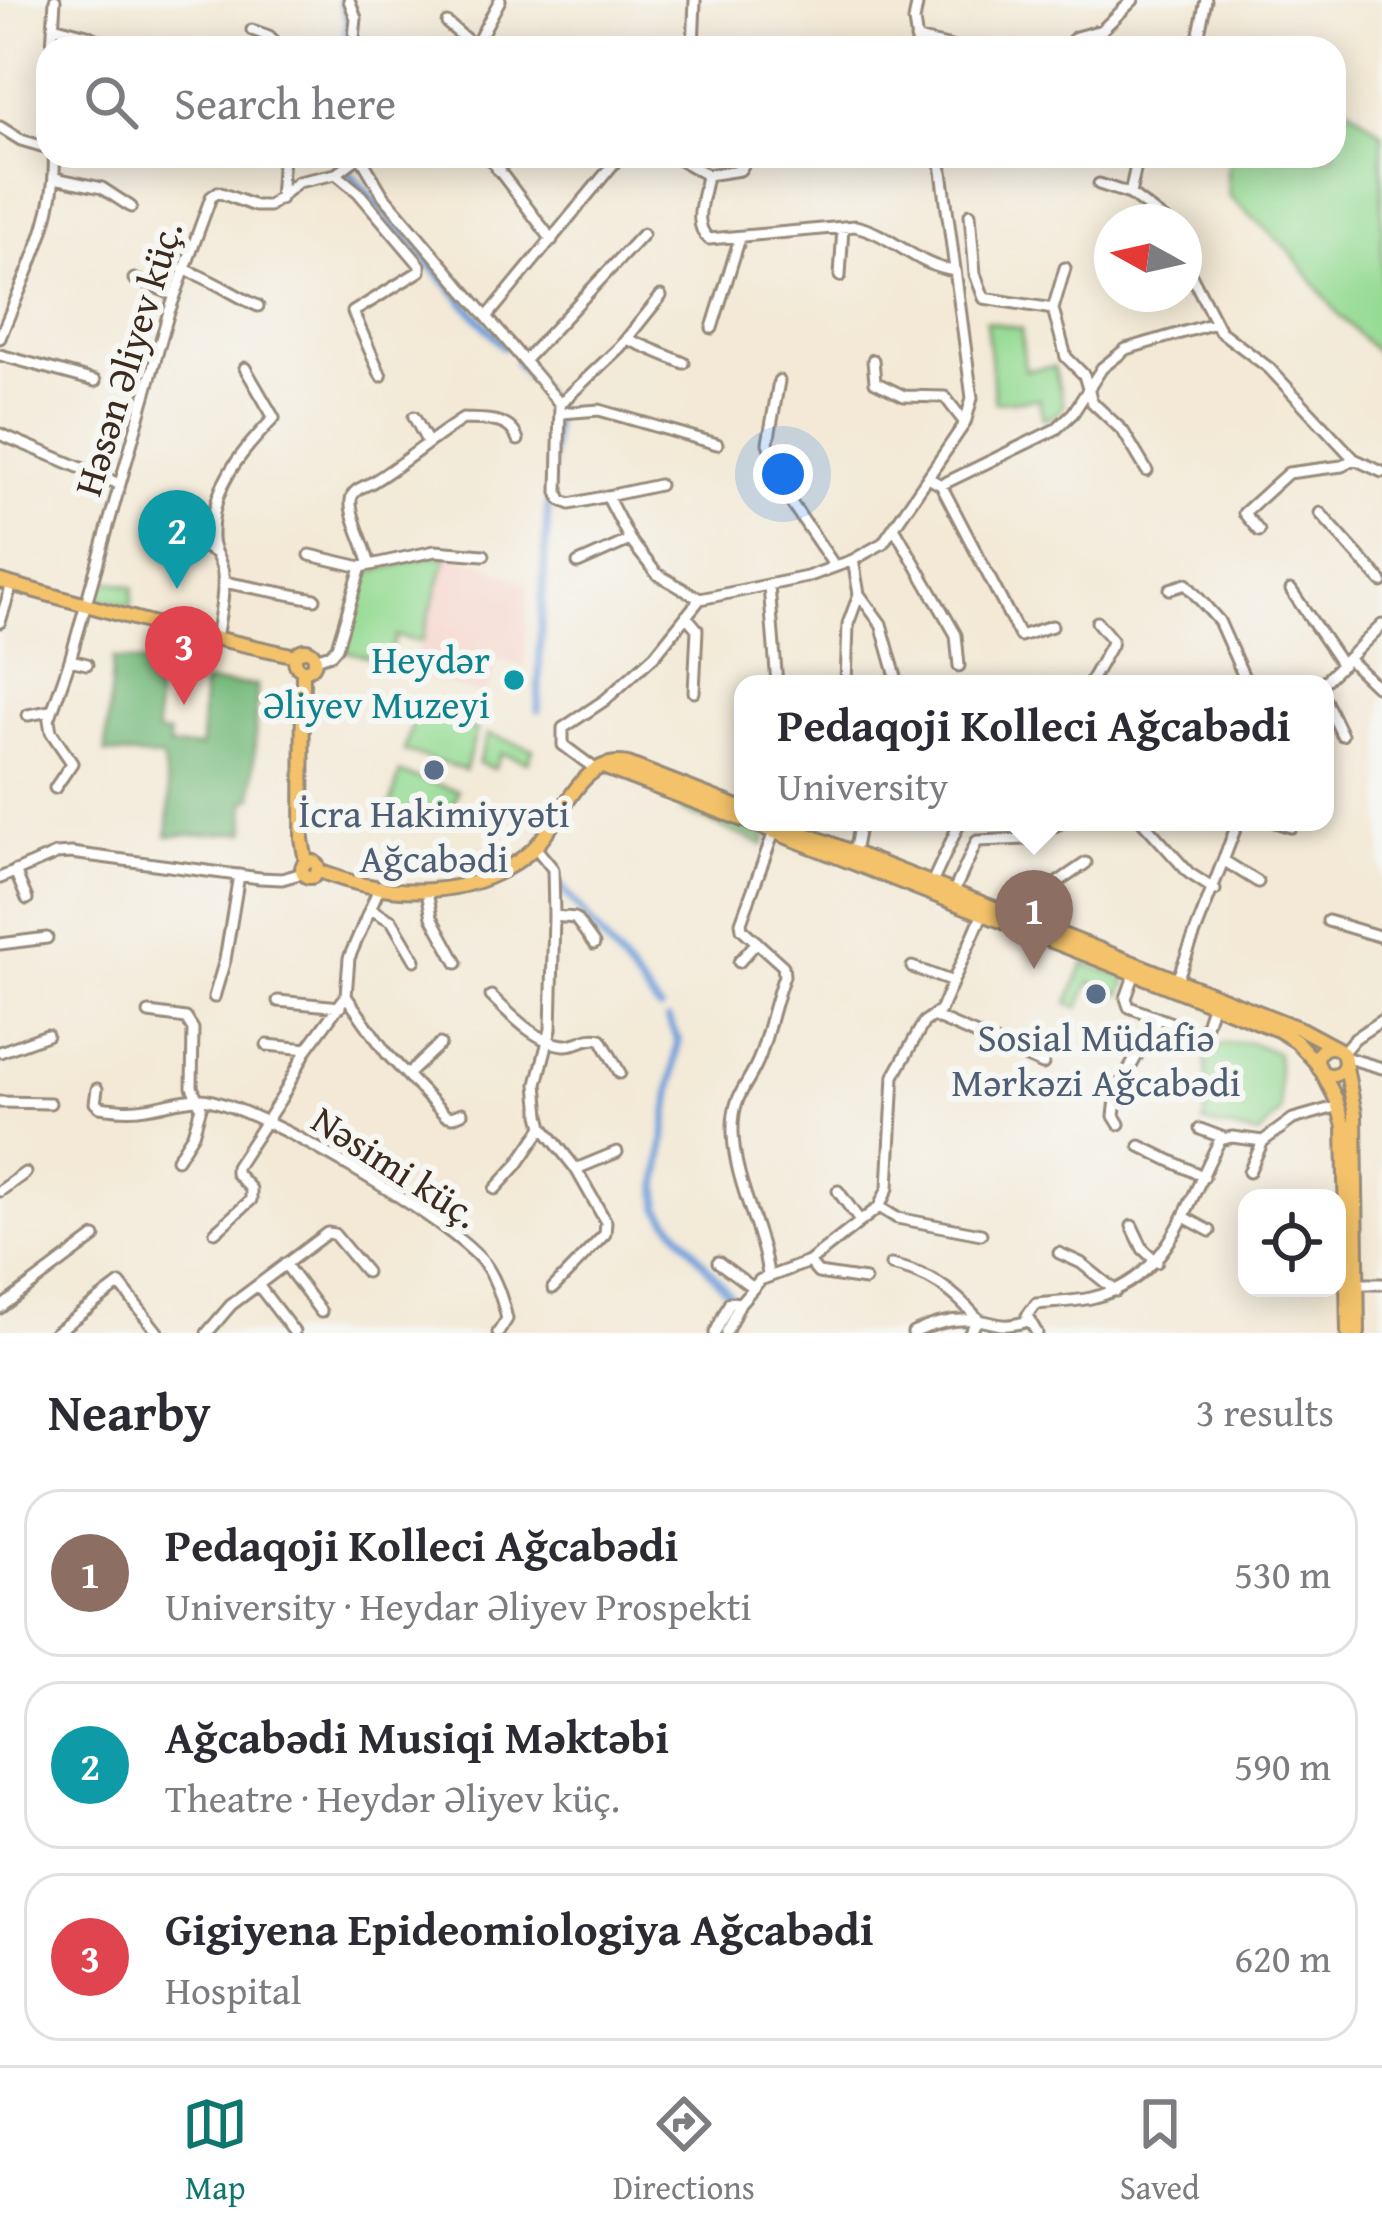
<!DOCTYPE html>
<html lang="en">
<head>
<meta charset="utf-8">
<style>
	body { margin:0; font-family:"Gentium Book Plus",serif; background:#f2f2f3; color:#2b2b33 }
	.controls { position:absolute; right:36px; bottom:36px; display:grid; overflow:hidden; border-radius:24px; box-shadow:0 6px 30px #0003 }
	.controls button { width:108px; height:108px; display:grid; place-items:center; padding:0; border:0; border-bottom:3px solid #e1e1e2; background:#fff; color:#2b2b33; font:60px sans-serif }
	.compass { position:absolute; left:1094px; top:204px; width:108px; height:108px; border-radius:50%; background:#fff; box-shadow:0 6px 30px #0003; rotate:278deg }
	.you { position:absolute; left:783px; top:474px; width:42px; height:42px; margin:-30px; border:9px solid #fff; border-radius:50%; background:#1a73e8; box-shadow:0 0 0 18px #1a73e833 }
	.badge { display:grid; place-items:center; width:78px; height:78px; border-radius:50%; background:#0f766e; color:#fff; font-size:39px; font-weight:700 }
	.pin { position:absolute; translate:-50% -99px; filter:drop-shadow(0 3px 6px #0008) }
	.pin::after { content:''; position:absolute; top:63px; width:42px; height:36px; background:inherit; clip-path:polygon(0 0,100% 0,50% 100%) }
	.popup { position:absolute; left:734px; top:675px; width:600px; height:156px; box-sizing:border-box; display:grid; place-content:center; border-radius:24px; background:#fff; filter:drop-shadow(0 3px 9px #0005); font-size:39px; white-space:nowrap; color:#7c7c81 }
	.popup b { font-size:45px; color:#2b2b33 }
	.popup::after { content:''; position:absolute; left:50%; top:100%; margin-left:-24px; border:24px solid transparent; border-top-color:#fff }
	.list { margin:0; padding:0; list-style:none }
	h2 { display:flex; justify-content:space-between; align-items:center; height:156px; margin:0; padding:0 48px; font-size:51px }
	h2 small { font-size:39px; font-weight:400; color:#7c7c81 }
	.list li { display:grid; grid-template-columns:78px 1fr auto; gap:36px; align-items:center; box-sizing:border-box; height:168px; margin:0 24px 24px; padding:0 24px; border:3px solid #e1e1e2; border-radius:36px }
	.list b { display:block; font-size:45px; white-space:nowrap }
	.list p { margin:0; font-size:39px; white-space:nowrap; color:#7c7c81 }
	.list em { font-size:39px; font-style:normal; color:#7c7c81 }
	.icon { flex:none; width:66px; height:66px; fill:none; stroke:currentColor; stroke-width:2; stroke-linecap:round; stroke-linejoin:round }
	.map { position:relative; flex:none; width:1382px; height:1333px; overflow:hidden }
	.search { position:absolute; background:#fff; box-shadow:0 6px 30px #0003; left:36px; right:36px; top:36px; height:132px; display:flex; align-items:center; gap:30px; box-sizing:border-box; padding:0 42px; border-radius:36px; color:#7c7c81; font-size:45px }
	.sheet { height:732px; background:#fff }
	nav { display:flex; justify-content:space-around; align-items:center; box-sizing:border-box; height:168px; border-top:3px solid #e1e1e2; background:#fff; font-size:33px; color:#7c7c81 }
	nav a { display:grid; justify-items:center; gap:6px }
	nav .on { color:#0f766e }
	.map>svg:first-child { display:block }
</style>
</head>
<body>
<div class="map">
<svg width="1382" height="1333" viewBox="0 0 1382 1333">
	<rect width="100%" height="100%" fill="#f6f6f2"/>
	<filter id="ink" filterUnits="userSpaceOnUse"><feTurbulence type="fractalNoise" baseFrequency=".00833" numOctaves="2"/><feDisplacementMap in="SourceGraphic" scale="24" xChannelSelector="R" yChannelSelector="G"/><feConvolveMatrix kernelMatrix="1 2 1 2 8 2 1 2 1" color-interpolation-filters="sRGB"/></filter>
	<filter id="wash" filterUnits="userSpaceOnUse"><feTurbulence type="fractalNoise" baseFrequency=".004" numOctaves="4" result="noise"/><feDisplacementMap in="SourceGraphic" scale="48" xChannelSelector="R" yChannelSelector="G"/><feGaussianBlur stdDeviation="2.7" result="paint"/><feColorMatrix in="noise" values="0 0 0 0 0 0 0 0 0 0 0 0 0 0 0 0 0 1.4 0 .05"/><feComposite in="paint" operator="in"/></filter>
	<g filter="url(#wash)">
		<rect width="100%" height="100%" fill="#f3e9d6"/>
		<path fill="#f7d1c7" d="M447,556L479,562L528,585L525,667L497,660L486,696L411,674Z"/>
		<path fill="#96db94" stroke="#688259" stroke-width="3" d="M1334,96L1382,133V358L1338,314L1288,249L1229,196L1227,173L1230,156H1334Z
			M986,321L1021,329L1025,370L1054,367L1064,406L1055,416L1043,419L1039,399L995,402Z
			M432,556H447L421,642L396,636L387,663L340,649L361,575Z
			M99,579L133,587L131,607L94,597Z
			M416,711L477,730L465,770L404,751Z
			M488,734L533,749L528,762L501,753L494,769L478,763Z
			M400,773L458,791L447,825L390,807Z
			M685,804L766,836L764,845L682,811Z
			M1084,963L1127,979L1121,994L1090,982L1079,1008L1068,1003Z
			M1249,1042L1277,1053L1281,1111L1259,1135L1203,1123L1208,1099L1205,1046Z"/>
		<path fill="#78bb7e" stroke="#5a724e" stroke-width="3" d="M113,659L156,665L157,733L169,734V747H201L203,683L257,685L253,798L245,801L246,832L167,836L170,799L162,758L105,753Z"/>
		<g fill="none" stroke-linecap="round" stroke-linejoin="round">
			<path stroke="#6f9ed8" stroke-width="8" d="M341,0L348,18L345,48
				M336,156L338,163
				M348,172L504,347
				M517,362L528,376
				M540,390L554,409L541,622
				M538,710L541,622
				M559,884L660,1009
				M668,1020L678,1040L658,1185L659,1208L732,1298"/>
		</g>
	</g>
	<g filter="url(#ink)">
		<g fill="none" stroke-linecap="round" stroke-linejoin="round">
			<g stroke="#978a7a" stroke-width="15">
				<path id="minor" d="M349,0L356,18L353,48
					M918,0L914,21L918,48
					M447,23L475,47
					M53,26L87,35L113,48
					M252,30L269,36L281,48
					M916,39L956,48
					M52,48L55,0
					M474,48L500,0
					M693,48L695,0
					M1065,48L1076,37L1102,30L1133,0
					M1196,48L1206,0
					M0,127L21,140L48,148
					M360,156L383,195L487,317
					M488,156L552,240
					M620,156L487,317L560,404L558,492L561,500L570,504L659,485
					M674,156L707,175C704,197 691,224 709,239L855,226C892,234 916,266 955,271
					M958,156L961,157
					M1138,156L1130,194L1167,222
					M497,169L512,156
					M336,174L358,192L420,265V271L353,312L381,376
					M707,175L740,170L749,156
					M55,178L102,188L131,207
					M1099,184L1130,194
					M280,199L283,156
					M970,214L975,274L984,298L1053,309L1066,357L1084,375L1092,402L1123,431L1147,471
					M1184,261L1220,331L1269,368L1354,459L1382,472
					M183,269C210,278 232,294 258,306
					M840,276L843,227
					M134,279L175,295
					M1053,309L1065,268
					M712,328L740,238
					M0,338C22,281 58,218 54,156
					M627,339L684,363
					M0,355L95,381
					M525,360L643,234
					M873,360L875,382L904,396L945,397L965,423
					M779,381L768,443L786,495L834,565
					M560,404L620,347L661,296
					M562,413L599,410L717,444
					M414,417L428,443
					M0,434L119,484
					M930,479L941,485L1056,429L1073,413L1102,368L1126,349L1215,323
					M941,485L1020,636L1052,626
					M607,496L630,540L657,574L700,599
					M1320,513L1382,582
					M895,529L956,635L959,666
					M1259,531L1244,513L1288,473L1342,466L1354,459
					M187,538L214,552
					M310,555L361,567
					M369,563C366,546 349,515 351,500C352,490 363,487 371,483C403,464 431,439 463,419C484,420 510,417 518,440
					M578,563L630,540
					M223,582L315,599
					M769,586L777,684
					M1170,589L1186,584L1219,621L1247,684
					M1291,590L1342,665
					M859,594L881,624L898,684
					M686,616L697,629L694,692
					M0,622L12,584
					M216,639C219,618 225,594 223,574C222,560 212,552 212,539C210,487 241,452 274,418L245,368
					M315,659L331,654L337,647L361,567L435,551L484,555
					M1348,659L1376,686
					M70,660L87,664
					M846,684L848,624L859,594L853,560
					M1089,684L1111,645L1112,640L1097,622
					M1322,684L1382,625
					M1325,700L1342,735
					M28,715L50,711
					M594,768L563,745V728L605,700L655,655L700,599L807,577L853,560L883,543L965,423L972,398L940,156
					M55,788L72,763L51,732L49,720L70,660L168,315L211,197L218,192L255,206H269L298,182L336,174L360,156
					M1143,822L1189,873L1215,890
					M1275,822L1291,827
					M535,847L553,869L554,916L551,1029L537,1084L540,1115L543,1127L576,1169L606,1222L605,1234L553,1288
					M854,853L860,822
					M1226,862L1258,882
					M15,871L27,899
					M0,878L56,854L71,853L260,878L282,879L303,873
					M932,883L960,822
					M954,891L977,841L1027,839L1063,822
					M427,892L432,917L457,963
					M370,909L392,921L415,960
					M554,916L575,918L594,944
					M1021,918L1035,898L1086,863
					M1328,921L1382,937
					M0,944L47,938
					M739,962L757,942
					M912,967L953,982
					M1135,973L1126,998L1129,1007L1198,1033L1205,1028L1213,1003
					M1175,985L1238,822
					M346,996L387,1054L445,1115L452,1117L462,1113
					M491,996C509,1013 537,1043 564,1045C578,1046 587,1035 601,1039L620,1073
					M214,997L225,960L239,875
					M278,1001L340,1007
					M149,1013L186,1018L193,1029L192,1087L201,1107L193,1134L177,1159
					M935,1017L1043,1064
					M267,1045L307,1049
					M0,1052L47,1035
					M1342,1053L1355,1038L1382,1020
					M1344,1057L1382,1068
					M408,1074L440,1044
					M97,1089L95,1103L100,1107C115,1109 130,1111 146,1108C164,1106 183,1098 201,1099C252,1102 460,1225 487,1267C497,1282 503,1302 507,1319L498,1333
					M0,1102L50,1103
					M1119,1124L1114,1116L1117,1091L1158,1018
					M1200,1129L1224,1138
					M1140,1146L1204,1177
					M576,1169L617,1152
					M1249,1172L1263,1141
					M495,1189L517,1165L543,1127
					M0,1191L25,1173
					M838,1191L860,1221
					M879,1207L897,1218L981,1234
					M1184,1217L1210,1231
					M1132,1226L1143,1249L1157,1262
					M215,1232L251,1200V1189L236,1173V1167L282,1097L307,1049L346,996L349,958L380,886
					M1059,1253L1081,1263L1116,1291
					M718,1262L752,1287
					M809,1262L818,1273L865,1280
					M285,1264L321,1312
					M891,1265C929,1273 953,1290 978,1319L970,1333
					M768,1275C762,1227 734,1183 733,1132C732,1093 748,1088 760,1056C769,1030 774,1002 784,976L783,966L742,929L741,922L774,832
					M1357,1284H1382
					M258,1285L294,1332
					M0,1308L95,1237
					M55,1333L120,1284L158,1333
					M207,1333L231,1305L327,1233L334,1234L366,1272
					M715,1333L730,1302L740,1303
					M726,1333L740,1303L760,1280L809,1262L879,1207L888,1188L894,1076L924,1022L940,1011L983,913
					M913,1333C930,1325 952,1319 971,1320C999,1320 994,1331 1028,1321
					M1037,1333L1027,1316L1036,1304C1054,1302 1073,1302 1091,1298C1171,1280 1186,1203 1220,1140L1232,1137L1263,1141L1293,1119L1339,1106"/>
			</g>
			<g stroke="#978a7a" stroke-width="18">
				<path id="major" d="M0,581L169,628L296,656
					M295 660a10 10 0 1 1 20 0a10 10 0 1 1-20 0Z
					M303,671L302,839L306,862
					M608,769L743,820
					M749,822L1278,1030L1296,1041L1319,1066
					M776,822L1301,1029L1340,1050
					M302 869a8 8 0 1 1 16 0a8 8 0 1 1-16 0Z
					M319,871C387,898 472,902 531,851C562,824 578,754 628,764L743,809
					M1317 1061a14 14 0 1 1 28 0a14 14 0 1 1-28 0Z
					M1344,1057L1355,1114L1358,1333
					M1321,1070L1336,1099L1344,1126L1348,1333"/>
			</g>
			<use href="#minor" stroke="#fff" stroke-width="9"/>
			<use href="#major" stroke="#f3c26a" stroke-width="12"/>
		</g>
	</g>
	<circle fill="#0f9aa8" stroke="#f6f6f2" stroke-width="4.5" cx="514" cy="680" r="12"/>
	<g fill="#5c6f8a" stroke="#f6f6f2" stroke-width="4.5">
		<circle cx="434" cy="770" r="12"/>
		<circle cx="1096" cy="994" r="12"/>
	</g>
	<g text-anchor="middle" dominant-baseline="central" stroke-width="12" stroke-linejoin="round" paint-order="stroke">
		<g font-size="39" fill="#3b2a1e" stroke="#f6f6f2">
			<text transform="translate(127 358) rotate(-73)">Həsən Əliyev küç.</text>
			<text transform="translate(396 1166) rotate(33)">Nəsimi küç.</text>
		</g>
		<g font-size="39" fill="#0d838f" stroke="#f6f6f2" text-anchor="end">
			<text x="490" y="658">Heydər<tspan x="490" dy="45">Əliyev Muzeyi</tspan></text>
		</g>
		<g font-size="39" fill="#4e5e75" stroke="#f6f6f2">
			<text x="434" y="812">İcra Hakimiyyəti<tspan x="434" dy="45">Ağcabədi</tspan></text>
			<text x="1096" y="1036">Sosial Müdafiə<tspan x="1096" dy="45">Mərkəzi Ağcabədi</tspan></text>
		</g>
	</g>
</svg>
<div class="controls">
<button><svg class="icon" aria-label="locate" viewBox="0 0 24 24"><circle cx="12" cy="12" r="6"/><path d="M12 2v4M12 18v4M2 12h4M18 12h4"/></svg></button>
</div>
<svg class="compass" viewBox="-18 -18 36 36"><path d="M0-13l5 13h-10z" fill="#e53935"/><path d="M0 13l5-13h-10z" fill="#7c7c81"/></svg>
<div class="you"></div>
<div class="pin badge" style="left:1034px;top:969px;background:#8d6e63">1</div>
<div class="popup"><b>Pedaqoji Kolleci Ağcabədi</b>University</div>
<div class="pin badge" style="left:177px;top:589px;background:#0f9aa8">2</div>
<div class="pin badge" style="left:184px;top:705px;background:#e0444e">3</div>
<div class="search"><svg class="icon" aria-label="search" viewBox="0 0 24 24"><circle cx="10" cy="10" r="6"/><path d="M15 15l6 6"/></svg>Search here</div>
</div>
<section class="sheet">
<h2>Nearby<small>3 results</small></h2>
<ul class="list">
<li><span class="badge" style="background:#8d6e63">1</span><div><b>Pedaqoji Kolleci Ağcabədi</b><p>University · Heydar Əliyev Prospekti</p></div><em>530 m</em></li>
<li><span class="badge" style="background:#0f9aa8">2</span><div><b>Ağcabədi Musiqi Məktəbi</b><p>Theatre · Heydər Əliyev küç.</p></div><em>590 m</em></li>
<li><span class="badge" style="background:#e0444e">3</span><div><b>Gigiyena Epideomiologiya Ağcabədi</b><p>Hospital</p></div><em>620 m</em></li>
</ul>
</section>
<nav>
<a class="on"><svg class="icon" aria-label="map" viewBox="0 0 24 24"><path d="M3 6l6-2 6 2 6-2v14l-6 2-6-2-6 2zM9 4v14M15 6v14"/></svg>Map</a>
<a><svg class="icon" aria-label="directions" viewBox="0 0 24 24"><path d="M12 3l9 9-9 9-9-9zM9 14v-3h6M13 9l2 2-2 2"/></svg>Directions</a>
<a><svg class="icon" aria-label="saved" viewBox="0 0 24 24"><path d="M7 4h10v16l-5-4-5 4z"/></svg>Saved</a>
</nav>
</body>
</html>
